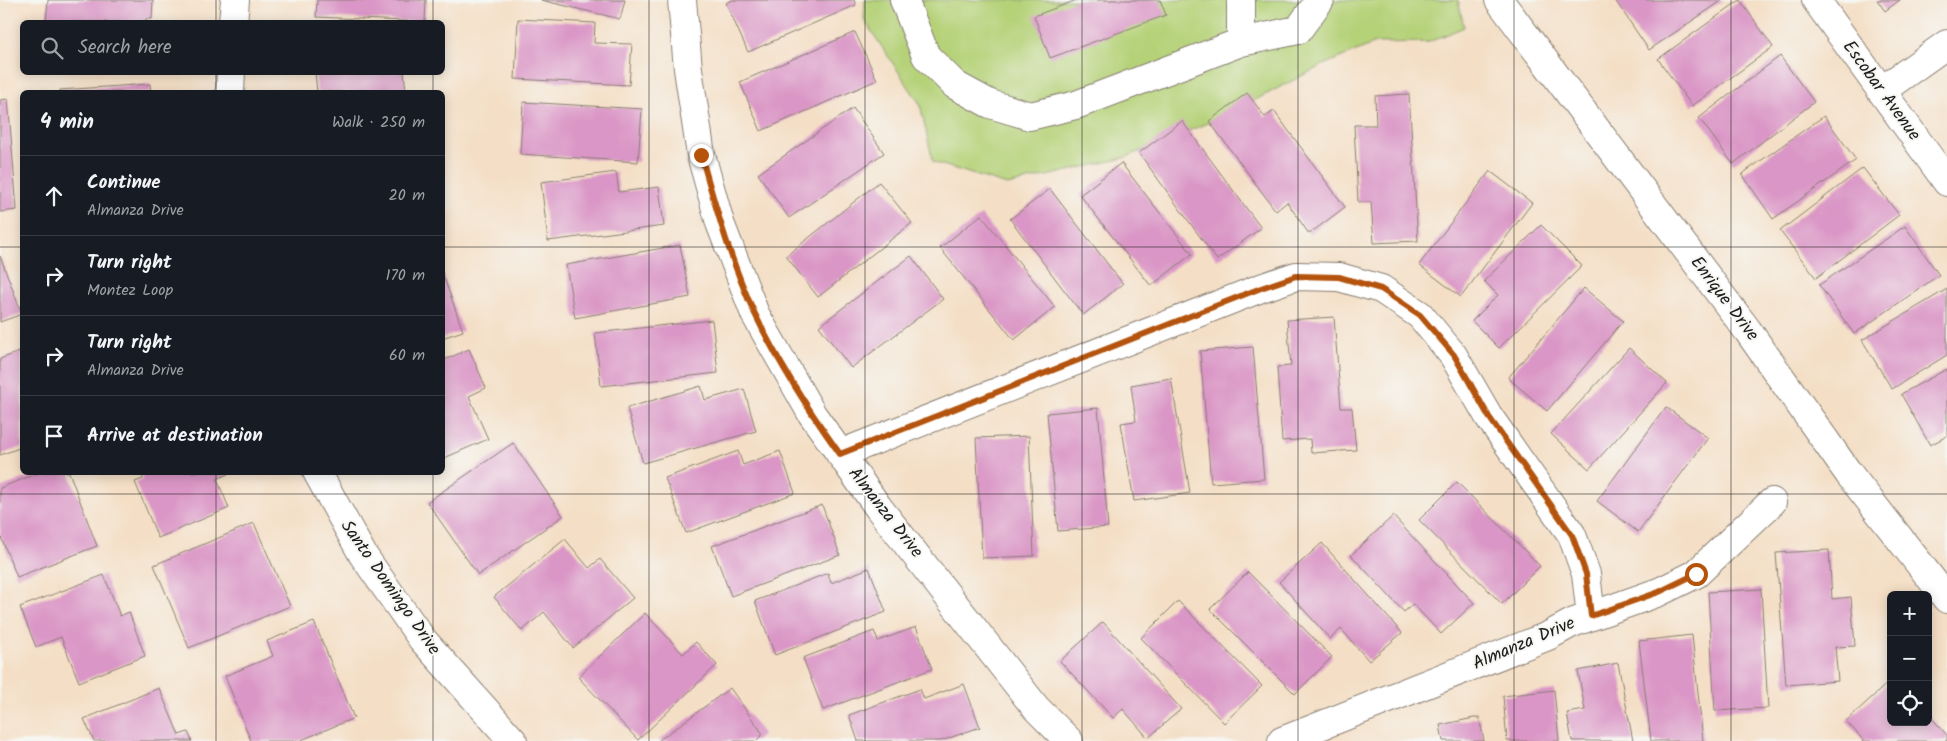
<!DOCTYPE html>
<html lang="en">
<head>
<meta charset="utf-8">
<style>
	body { margin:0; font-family:Kalam,sans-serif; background:#242831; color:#f1f3f6 }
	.controls { position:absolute; right:15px; bottom:15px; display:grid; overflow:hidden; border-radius:8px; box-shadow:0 2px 12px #0003 }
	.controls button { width:45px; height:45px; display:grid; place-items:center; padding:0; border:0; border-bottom:1px solid #363941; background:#171b24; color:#f1f3f6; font:25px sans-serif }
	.stop { position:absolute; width:15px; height:15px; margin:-11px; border:4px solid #b45309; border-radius:50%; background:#fff }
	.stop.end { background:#b45309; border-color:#fff; box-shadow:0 1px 5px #0008 }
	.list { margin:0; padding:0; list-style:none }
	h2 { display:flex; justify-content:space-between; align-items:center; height:65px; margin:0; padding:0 20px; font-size:21px }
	h2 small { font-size:16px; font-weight:400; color:#9ea1a6 }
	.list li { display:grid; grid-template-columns:32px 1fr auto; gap:15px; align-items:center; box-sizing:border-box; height:80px; padding:0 20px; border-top:1px solid #363941 }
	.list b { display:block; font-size:19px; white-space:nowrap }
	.list p { margin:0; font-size:16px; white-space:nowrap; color:#9ea1a6 }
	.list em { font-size:16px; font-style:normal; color:#9ea1a6 }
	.icon { flex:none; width:28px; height:28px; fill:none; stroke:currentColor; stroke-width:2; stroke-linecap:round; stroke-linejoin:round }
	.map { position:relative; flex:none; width:1947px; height:741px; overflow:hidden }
	.search { position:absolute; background:#171b24; box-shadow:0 2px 12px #0003; left:20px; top:20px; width:425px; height:55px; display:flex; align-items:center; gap:12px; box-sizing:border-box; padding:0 18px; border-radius:8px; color:#9ea1a6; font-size:19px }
	.panel { position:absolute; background:#171b24; box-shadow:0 2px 12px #0003; left:20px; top:90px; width:425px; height:385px; border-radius:8px }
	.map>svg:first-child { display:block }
</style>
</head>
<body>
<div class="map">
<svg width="1947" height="741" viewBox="0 0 1947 741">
	<rect width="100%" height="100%" fill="#f6f6f2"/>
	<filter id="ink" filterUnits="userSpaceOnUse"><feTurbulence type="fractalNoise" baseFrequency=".02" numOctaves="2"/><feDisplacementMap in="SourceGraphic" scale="10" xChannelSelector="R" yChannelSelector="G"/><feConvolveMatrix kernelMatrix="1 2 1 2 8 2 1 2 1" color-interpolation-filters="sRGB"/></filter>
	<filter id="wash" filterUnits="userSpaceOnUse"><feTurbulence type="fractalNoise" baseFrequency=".0096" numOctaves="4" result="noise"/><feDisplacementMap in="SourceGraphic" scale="20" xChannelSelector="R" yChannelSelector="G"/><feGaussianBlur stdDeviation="1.12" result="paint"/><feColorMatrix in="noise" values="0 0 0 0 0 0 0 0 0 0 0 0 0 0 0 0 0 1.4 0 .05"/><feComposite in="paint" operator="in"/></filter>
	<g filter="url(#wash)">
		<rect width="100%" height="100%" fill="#f4dfc6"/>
		<path fill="#b5d278" stroke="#68774a" d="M865,0H1458L1464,27L1429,42L1375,43L1321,66L1224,116L1124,158L1007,185L933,162L920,104L864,20Z"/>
		<g id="blocks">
			<path fill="#da96c6" d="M48,0H153L152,19H146V22H46Z
				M317,0H426L425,22L316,17Z
				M541,0H625L620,19Z
				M732,0H854L856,5L748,52L726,3Z
				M1077,0H1160L1166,15L1050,58L1034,16Z
				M1615,0H1723L1649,50Z
				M1740,0L1773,47L1692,106L1658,59Z
				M1877,0H1900L1885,11Z
				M518,19L595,23L594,43L632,44L629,85L515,79Z
				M855,32L877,80L761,131L740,82Z
				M1780,56L1814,102L1733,164L1699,118Z
				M315,72H404L406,92H317Z
				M150,84L151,92H60V90Z
				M1247,93L1265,117L1274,111L1345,207L1309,234L1287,202L1276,211L1209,121Z
				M1409,94L1418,241L1374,243L1371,202H1358L1354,125H1376L1375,96Z
				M8,99L17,210L0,212V100Z
				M523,102L642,109L638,162L520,154Z
				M853,108L884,153L789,218L758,174Z
				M1824,116L1856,160L1773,219L1742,174Z
				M1182,121L1261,228L1217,260L1139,153Z
				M1121,163L1192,254L1151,286L1080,195Z
				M1863,168L1899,215L1816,278L1780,231Z
				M1490,171L1532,203L1461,297L1419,265Z
				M616,172L619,192L659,187L664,226L548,241L541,182Z
				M879,182L912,223L818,297L786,256Z
				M1050,189L1123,284L1083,315L1010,219Z
				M981,215L1055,307L1014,340L940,248Z
				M1541,225L1582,266L1499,348L1472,321L1498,295L1484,281Z
				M1905,226L1939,275L1854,334L1819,285Z
				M680,245L690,297L575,318L566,265Z
				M0,256L22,314L0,322Z
				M911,256L943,299L851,368L819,326Z
				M442,272L463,331L442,338Z
				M1584,288L1623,321L1547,411L1508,378Z
				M1947,289V355L1892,389L1862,340Z
				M1334,317L1341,408H1352L1356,450L1311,453L1310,439L1282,441L1277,367L1291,366L1287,320Z
				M712,320L718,373L601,386L595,333Z
				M1253,347L1264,479L1211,483L1200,351Z
				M1629,348L1667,383L1589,469L1551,434Z
				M469,349L486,388L469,396L488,439L442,459V361Z
				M22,351V447L0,455V359Z
				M1947,369V436L1930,445L1901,394Z
				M1171,378L1190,493L1134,501L1121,423L1136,421L1131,385Z
				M701,386L705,400L744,389L756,431L643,463L627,408Z
				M1666,407L1708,438L1638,532L1597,501Z
				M1098,408L1108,527L1058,531L1047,413Z
				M1029,436L1034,556L982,558L976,438Z
				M513,443L563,516L478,575L427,502Z
				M738,451L743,465L780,451L795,493L686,533L665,478Z
				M41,472H69L97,546L17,577L0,535V488Z
				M141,472H232L217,479L229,508L158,538L135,482L143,479Z
				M1457,482L1540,566L1502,604L1419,520Z
				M822,505L840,555L731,596L712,546Z
				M1393,516L1474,603L1441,634L1413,604L1404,612L1351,555Z
				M254,523L290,606L189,648L154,565Z
				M565,539L589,568L600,559L633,598L573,648L544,612L522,631L494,597Z
				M1322,543L1402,633L1369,661L1341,629L1330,639L1279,582Z
				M1829,550L1832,599L1851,597L1855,646L1835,647L1838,681L1786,685L1776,553Z
				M869,568L886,612L775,655L755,601L828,573L831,583Z
				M1248,572L1332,657L1295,694L1210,609Z
				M104,575L120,616L129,612L145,656L79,682L61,637L36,647L20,607Z
				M1761,589L1768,708L1715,711L1708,592Z
				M1178,601L1262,686L1224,723L1141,638Z
				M645,613L683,654L696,642L717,665L638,740L578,677Z
				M314,622L354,718L299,741H251L225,676L273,656L267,641Z
				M1103,622L1181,709L1148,738L1123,709L1113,718L1060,661Z
				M916,627L932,669L823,710L803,658L874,631L878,641Z
				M1692,635L1703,741H1651L1639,641Z
				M1618,663L1633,741H1572L1567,713L1585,710L1578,671Z
				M1891,680V722H1928V714L1947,735V741H1864L1846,721Z
				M964,684L980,727L941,741H858L849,715L920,689L924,699Z
				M159,688L179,735L188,732L192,741H94L84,719Z
				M730,688L763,734L756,741H658Z
				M1554,690L1559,741H1507L1503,696Z
				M1479,717L1484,741H1443L1440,725Z"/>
		</g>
	</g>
	<g filter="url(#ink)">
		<use href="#blocks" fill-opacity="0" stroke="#887e71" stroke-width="1"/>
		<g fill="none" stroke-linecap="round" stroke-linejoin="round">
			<g stroke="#887e71" stroke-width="30">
				<path id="minor" d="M682,0L688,69L701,155L720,223L755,314L812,414L878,507L1036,708L1069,741
					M904,0L926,56L955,85L990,104L1030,116L1076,105L1241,42L1298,30L1320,0
					M1241,0V42
					M1499,0L1748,331L1849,474L1947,599
					M1816,0L1947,182
					M233,22L235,0
					M1881,91L1947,44
					M230,92L231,72
					M840,454L1261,288L1296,276L1339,277L1381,289L1420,315L1453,355L1489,417L1572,535L1586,574L1591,616
					M317,472L363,555L422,639L513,741
					M1282,741L1548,636L1572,623L1659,592L1696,574L1772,502"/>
			</g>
			<use href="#minor" stroke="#fff" stroke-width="28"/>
		</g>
	</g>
	<g fill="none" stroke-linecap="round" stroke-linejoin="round" filter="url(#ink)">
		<path stroke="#b45309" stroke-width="6" d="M701,155C716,208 731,263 755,314C777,360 810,412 840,454L1261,288L1296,276L1339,277L1381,289L1420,315L1454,355L1489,417L1572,535L1586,574L1591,616L1659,592L1696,574"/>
	</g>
	<path fill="none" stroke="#1c1c1c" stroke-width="1" stroke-opacity="0.55" d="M216,0V22M433,0V22M649,0V741M865,0V741M1082,0V741M1298,0V741M1514,0V741M1731,0V741M216,72V92M433,72V92M0,247H22M442,247H1947M216,472V741M433,472V741M0,494H1947"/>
	<g text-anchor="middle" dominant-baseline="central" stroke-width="4" stroke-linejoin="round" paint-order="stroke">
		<g font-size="18" fill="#1c1c1c" stroke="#f6f6f2">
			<text transform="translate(1881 91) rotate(54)">Escobar Avenue</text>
			<text transform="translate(1724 299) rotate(53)">Enrique Drive</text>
			<text transform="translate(885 513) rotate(52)">Almanza Drive</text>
			<text transform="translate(390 588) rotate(55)">Santo Domingo Drive</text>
			<text transform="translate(1524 644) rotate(-23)">Almanza Drive</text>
		</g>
	</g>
</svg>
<div class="controls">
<button>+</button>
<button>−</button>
<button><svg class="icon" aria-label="locate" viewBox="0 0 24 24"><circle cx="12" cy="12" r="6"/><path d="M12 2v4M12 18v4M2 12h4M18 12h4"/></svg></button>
</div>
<div class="stop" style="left:1696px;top:574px"></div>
<div class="stop end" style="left:701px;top:155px"></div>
<div class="search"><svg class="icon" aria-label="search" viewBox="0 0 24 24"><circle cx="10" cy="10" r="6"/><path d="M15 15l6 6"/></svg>Search here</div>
<section class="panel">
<h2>4 min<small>Walk · 250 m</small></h2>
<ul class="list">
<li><svg class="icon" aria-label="ahead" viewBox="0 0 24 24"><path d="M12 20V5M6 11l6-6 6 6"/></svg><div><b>Continue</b><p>Almanza Drive</p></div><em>20 m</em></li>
<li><svg class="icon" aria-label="right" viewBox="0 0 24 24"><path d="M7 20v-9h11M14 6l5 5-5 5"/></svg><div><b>Turn right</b><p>Montez Loop</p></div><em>170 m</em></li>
<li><svg class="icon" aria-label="right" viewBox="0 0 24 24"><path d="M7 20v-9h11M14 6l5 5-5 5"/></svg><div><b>Turn right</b><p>Almanza Drive</p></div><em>60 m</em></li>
<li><svg class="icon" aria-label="arrive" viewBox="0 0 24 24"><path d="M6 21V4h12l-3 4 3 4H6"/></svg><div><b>Arrive at destination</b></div></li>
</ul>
</section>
</div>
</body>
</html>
